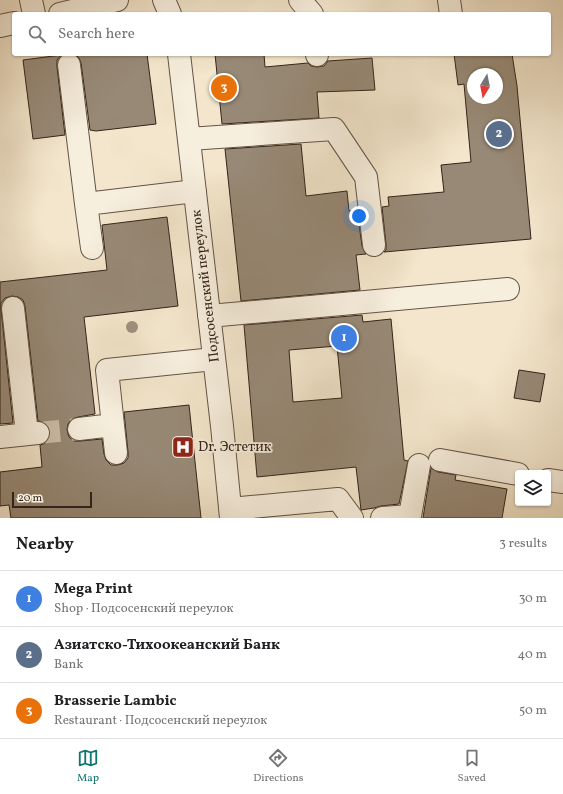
<!DOCTYPE html>
<html lang="en">
<head>
<meta charset="utf-8">
<style>
	body { margin:0; font-family:Vollkorn,serif; background:#f6f6f6; color:#202124 }
	.controls { position:absolute; right:12px; bottom:12px; display:grid; overflow:hidden; border-radius:4px; box-shadow:0 1px 3px #0004 }
	.controls button { width:36px; height:36px; display:grid; place-items:center; padding:0; border:0; border-bottom:1px solid #e0e0e0; background:#fff; color:#202124; font:20px sans-serif }
	.compass { position:absolute; left:467px; top:68px; width:36px; height:36px; border-radius:50%; background:#fff; box-shadow:0 1px 3px #0004; rotate:190deg }
	.scale { position:absolute; left:12px; bottom:10px; width:80px; box-sizing:border-box; padding-left:4px; border:2px solid #342419; border-top:0; font-size:11px; line-height:14px; white-space:nowrap; color:#342419; -webkit-text-stroke:3px #f7efde; paint-order:stroke }
	.you { position:absolute; left:359px; top:216px; width:14px; height:14px; margin:-10px; border:3px solid #fff; border-radius:50%; background:#1a73e8; box-shadow:0 0 0 6px #1a73e833 }
	.badge { display:grid; place-items:center; width:26px; height:26px; border-radius:50%; background:#0f766e; color:#fff; font-size:13px; font-weight:700 }
	.pin { position:absolute; translate:-50% -50%; border:2px solid #fff; box-shadow:0 1px 4px #0006 }
	.list { margin:0; padding:0; list-style:none }
	h2 { display:flex; justify-content:space-between; align-items:center; height:52px; margin:0; padding:0 16px; font-size:17px }
	h2 small { font-size:13px; font-weight:400; color:#757577 }
	.list li { display:grid; grid-template-columns:26px 1fr auto; gap:12px; align-items:center; box-sizing:border-box; height:56px; padding:0 16px; border-top:1px solid #e0e0e0 }
	.list b { display:block; font-size:15px; white-space:nowrap }
	.list p { margin:0; font-size:13px; white-space:nowrap; color:#757577 }
	.list em { font-size:13px; font-style:normal; color:#757577 }
	.icon { flex:none; width:22px; height:22px; fill:none; stroke:currentColor; stroke-width:2; stroke-linecap:round; stroke-linejoin:round }
	.map { position:relative; flex:none; width:563px; height:518px; overflow:hidden }
	.search { position:absolute; background:#fff; box-shadow:0 1px 3px #0004; left:12px; right:12px; top:12px; height:44px; display:flex; align-items:center; gap:10px; box-sizing:border-box; padding:0 14px; border-radius:4px; color:#757577; font-size:15px }
	.sheet { height:220px; background:#fff }
	nav { display:flex; justify-content:space-around; align-items:center; box-sizing:border-box; height:56px; border-top:1px solid #e0e0e0; background:#fff; font-size:11px; color:#757577 }
	nav a { display:grid; justify-items:center; gap:2px }
	nav .on { color:#0f766e }
	.map>svg:first-child { display:block }
</style>
</head>
<body>
<div class="map">
<svg width="563" height="518" viewBox="0 0 563 518">
	<rect width="100%" height="100%" fill="#f3e6cc"/>
	<filter id="stains"><feTurbulence type="fractalNoise" baseFrequency=".005" numOctaves="4"/><feColorMatrix values="0 0 0 0 .2 0 0 0 0 .09 0 0 0 0 .02 0 0 0 .5 -.17"/></filter>
	<radialGradient id="worn" r=".72"><stop offset=".6" stop-color="#630" stop-opacity="0"/><stop offset="1" stop-color="#630" stop-opacity=".3"/></radialGradient>
	<path fill="#978976" stroke="#342419" fill-rule="evenodd" d="M75,54H147L156,124L96,131L90,130L81,63L79,58Z
		M215,54H264L265,67L308,63L311,66L317,67L324,66L328,61L372,58L375,90L317,92L319,118L222,124Z
		M454,54H512L517,86L531,239L384,252L386,250V244L382,207L389,206L388,197L444,192L441,165L471,162L464,84L458,85ZM473,74H497V98H473Z
		M61,55L57,60V67L65,135L33,139L23,60Z
		M301,144L306,196L347,191L349,211L357,210L362,246L366,254L356,255L360,290L241,301L225,149Z
		M167,217L178,306L84,317L95,414L78,417L72,419L68,424L67,430L69,437L74,441H80L102,439L104,454L106,460L111,465H118L124,463L128,458V452L124,412L189,405L201,518H11L9,505L0,506V472L42,467L40,445L46,443L49,438L50,432L48,425L43,422L38,421L25,306L23,300L18,297L12,296L5,298L1,303V309L13,423L0,424V282L107,270L102,225Z
		M362,315L363,322L391,319L404,460L408,461L399,504L381,506L374,508L361,510L356,467L257,477L244,325ZM337,346L342,398L293,402L289,350Z
		M519,370L545,374L540,402L514,398Z
		M431,468L438,472L456,475L455,480L507,489L502,518H423Z"/>
	<g fill="none" stroke-linecap="round" stroke-linejoin="round">
		<path stroke="#cdbfa8" stroke-width="22" stroke-dasharray="22 11" stroke-linecap="butt" d="M38,433L79,429"/>
		<g stroke="#645446" stroke-width="24">
			<path id="minor" d="M31,0L34,14
				M164,0L170,14
				M300,0L312,14
				M449,0L451,14
				M60,14L117,0
				M0,26L14,23
				M179,54L222,426L231,518
				M317,54V55
				M69,65L86,204L195,191
				M189,139L334,129L366,177L374,245
				M86,204L92,248
				M13,308L27,434
				M209,316L508,289
				M79,429L113,425
				M0,437L38,433
				M116,453L107,370L214,359
				M440,460L518,474
				M548,480L563,482
				M230,509L338,499L352,518
				M382,518L410,516L419,465"/>
		</g>
		<use href="#minor" stroke="#f7efde" stroke-width="22"/>
	</g>
	<circle fill="#a0917e" cx="132" cy="327" r="6"/>
	<defs>
		<g id="hospital-square" transform="scale(1.15)"><rect x="-9" y="-9" width="18" height="18" rx="4" fill="#8f2418" stroke="#f7efde"/><path d="M-5-5h3v3.5h4V-5h3V5h-3V1.5h-4V5h-3Z" fill="#fff"/></g>
	</defs>
	<g fill-rule="evenodd">
		<use href="#hospital-square" x="183" y="447"/>
	</g>
	<g text-anchor="middle" dominant-baseline="central" stroke-width="3.5" stroke-linejoin="round" paint-order="stroke">
		<g font-size="14" fill="#342419" stroke="#f7efde">
			<text transform="translate(206 286) rotate(-97)">Подсосенский переулок</text>
		</g>
		<g font-size="14" fill="#342419" stroke="#f7efde" text-anchor="start">
			<text x="198" y="447">Dr. Эстетик</text>
		</g>
	</g>
	<rect width="100%" height="100%" filter="url(#stains)"/>
	<rect width="100%" height="100%" fill="url(#worn)"/>
</svg>
<div class="controls">
<button><svg class="icon" aria-label="layers" viewBox="0 0 24 24"><path d="M12 4l9 5-9 5-9-5zM3 14l9 5 9-5"/></svg></button>
</div>
<svg class="compass" viewBox="-18 -18 36 36"><path d="M0-13l5 13h-10z" fill="#e53935"/><path d="M0 13l5-13h-10z" fill="#757577"/></svg>
<div class="scale">20 m</div>
<div class="you"></div>
<div class="pin badge" style="left:344px;top:338px;background:#3f7fe0">1</div>
<div class="pin badge" style="left:499px;top:134px;background:#5c6f8a">2</div>
<div class="pin badge" style="left:224px;top:88px;background:#e8710a">3</div>
<div class="search"><svg class="icon" aria-label="search" viewBox="0 0 24 24"><circle cx="10" cy="10" r="6"/><path d="M15 15l6 6"/></svg>Search here</div>
</div>
<section class="sheet">
<h2>Nearby<small>3 results</small></h2>
<ul class="list">
<li><span class="badge" style="background:#3f7fe0">1</span><div><b>Mega Print</b><p>Shop · Подсосенский переулок</p></div><em>30 m</em></li>
<li><span class="badge" style="background:#5c6f8a">2</span><div><b>Азиатско-Тихоокеанский Банк</b><p>Bank</p></div><em>40 m</em></li>
<li><span class="badge" style="background:#e8710a">3</span><div><b>Brasserie Lambic</b><p>Restaurant · Подсосенский переулок</p></div><em>50 m</em></li>
</ul>
</section>
<nav>
<a class="on"><svg class="icon" aria-label="map" viewBox="0 0 24 24"><path d="M3 6l6-2 6 2 6-2v14l-6 2-6-2-6 2zM9 4v14M15 6v14"/></svg>Map</a>
<a><svg class="icon" aria-label="directions" viewBox="0 0 24 24"><path d="M12 3l9 9-9 9-9-9zM9 14v-3h6M13 9l2 2-2 2"/></svg>Directions</a>
<a><svg class="icon" aria-label="saved" viewBox="0 0 24 24"><path d="M7 4h10v16l-5-4-5 4z"/></svg>Saved</a>
</nav>
</body>
</html>
